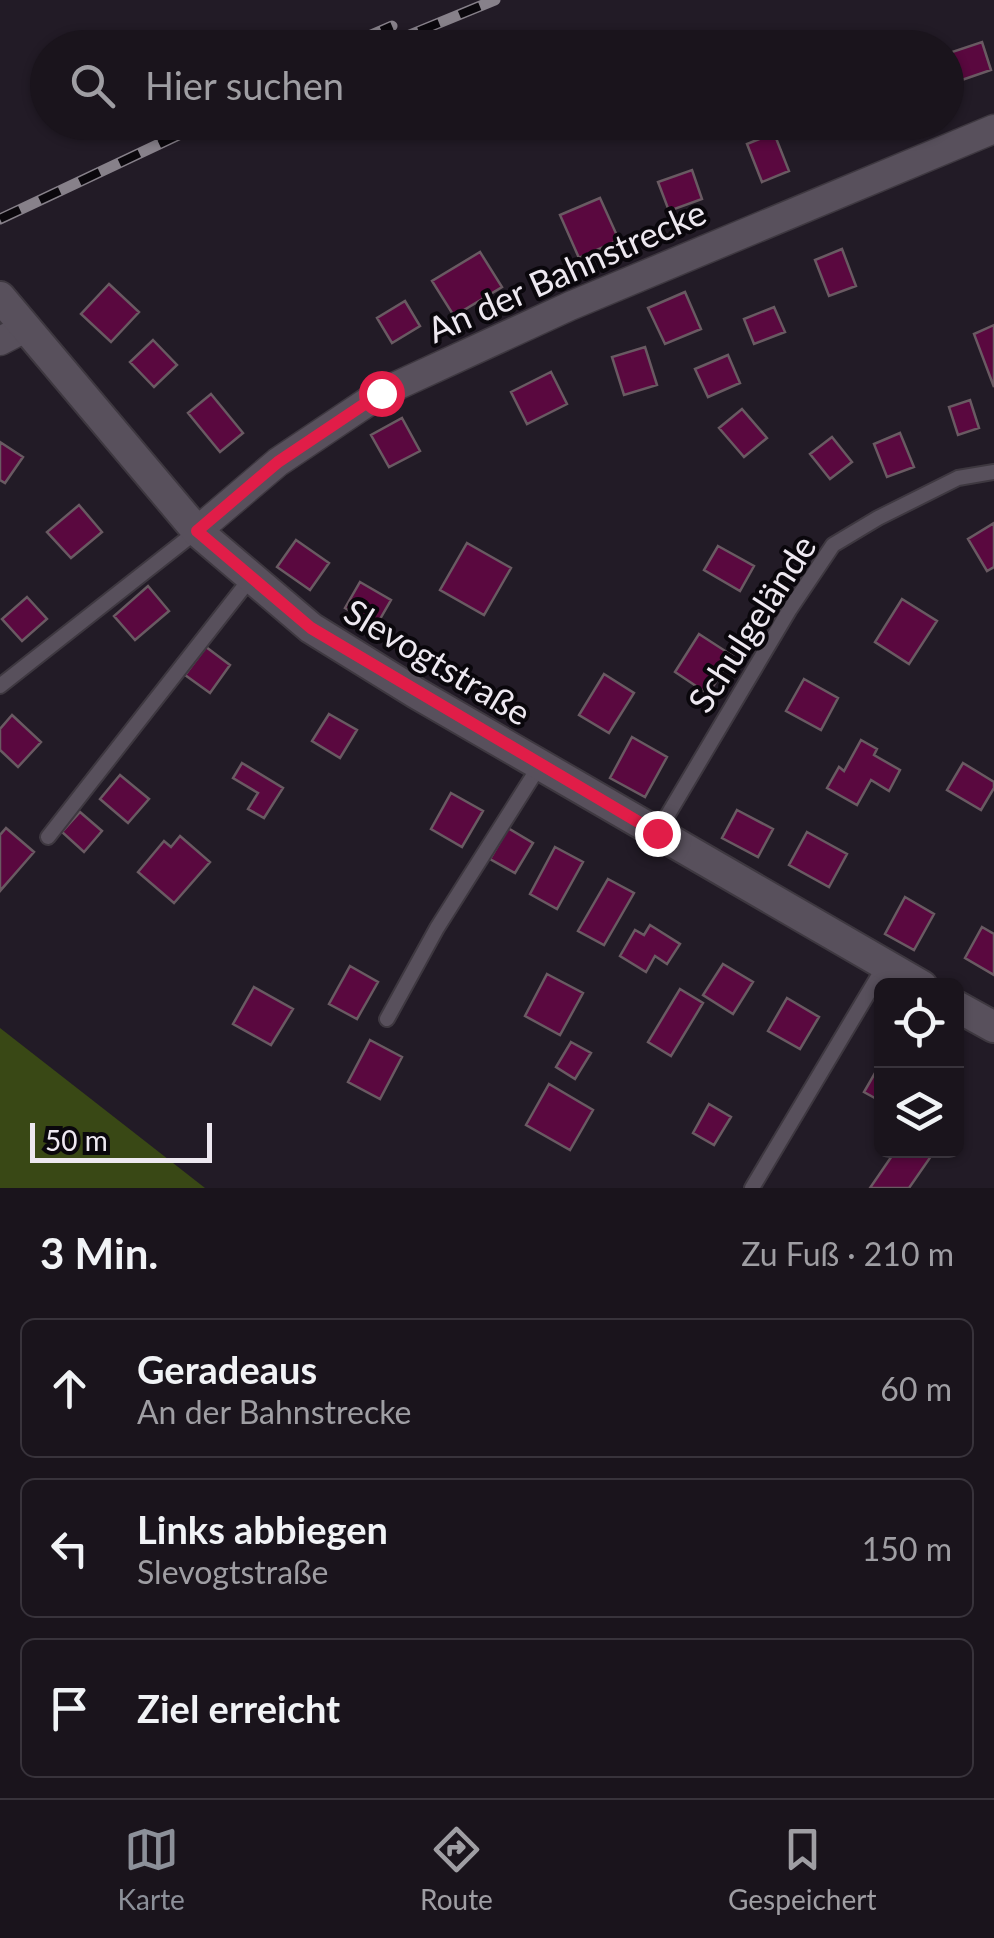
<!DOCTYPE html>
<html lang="de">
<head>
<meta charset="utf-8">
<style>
	body { margin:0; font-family:Lato,sans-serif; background:#231d25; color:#f1f3f6 }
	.controls { position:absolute; right:30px; bottom:30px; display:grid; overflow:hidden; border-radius:15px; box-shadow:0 2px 8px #0004 }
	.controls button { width:90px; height:90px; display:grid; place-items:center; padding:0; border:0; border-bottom:2px solid #38333b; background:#1a141c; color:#f1f3f6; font:50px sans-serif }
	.scale { position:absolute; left:30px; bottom:25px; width:182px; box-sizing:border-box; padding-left:10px; border:5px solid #ede8f0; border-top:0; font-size:28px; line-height:35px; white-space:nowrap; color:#ede8f0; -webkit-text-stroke:8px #0a070c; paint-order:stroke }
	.stop { position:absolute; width:30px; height:30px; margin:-22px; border:8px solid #e11d48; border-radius:50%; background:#fff }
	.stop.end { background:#e11d48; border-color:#fff; box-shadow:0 2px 10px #0008 }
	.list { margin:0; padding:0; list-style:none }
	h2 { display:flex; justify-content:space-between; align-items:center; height:130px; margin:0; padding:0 40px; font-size:42px }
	h2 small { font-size:32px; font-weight:400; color:#9f9ea3 }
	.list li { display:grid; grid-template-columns:65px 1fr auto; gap:30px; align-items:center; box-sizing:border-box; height:140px; margin:0 20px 20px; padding:0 20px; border:2px solid #38333b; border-radius:15px }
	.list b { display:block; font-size:38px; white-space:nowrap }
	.list p { margin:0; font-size:32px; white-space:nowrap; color:#9f9ea3 }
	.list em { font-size:32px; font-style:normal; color:#9f9ea3 }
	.icon { flex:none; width:55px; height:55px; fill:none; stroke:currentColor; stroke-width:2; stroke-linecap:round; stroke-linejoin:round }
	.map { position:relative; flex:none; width:994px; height:1188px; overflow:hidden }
	.search { position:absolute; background:#1a141c; box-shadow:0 2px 8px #0004; left:30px; right:30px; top:30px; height:110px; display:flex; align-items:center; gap:25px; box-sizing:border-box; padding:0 35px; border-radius:55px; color:#9f9ea3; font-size:38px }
	.sheet { height:610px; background:#1a141c }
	nav { display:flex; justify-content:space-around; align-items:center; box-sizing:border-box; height:140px; border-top:2px solid #38333b; background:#1a141c; font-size:28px; color:#9f9ea3 }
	nav a { display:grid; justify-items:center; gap:5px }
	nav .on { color:#8c9099 }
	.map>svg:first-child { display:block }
</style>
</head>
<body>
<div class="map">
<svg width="994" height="1188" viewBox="0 0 994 1188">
	<rect width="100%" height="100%" fill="#221b26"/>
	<path fill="#394815" d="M0,1028L205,1188H0Z"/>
	<path fill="#5a083f" stroke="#695a62" stroke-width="2.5" d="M982,42L991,70L953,83L946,54Z
		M818,122H864L824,138Z
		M774,133L789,171L762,182L747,144Z
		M692,170L702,199L669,211L658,182Z
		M600,198L619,240L579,258L560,215Z
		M842,249L856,286L829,296L815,260Z
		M480,252L502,287L454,316L432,281Z
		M109,284L139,312L111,342L81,314Z
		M685,292L701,329L665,344L648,308Z
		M405,301L420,326L392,343L377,318Z
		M774,307L785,332L754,344L744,319Z
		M994,325V387L974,334Z
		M153,340L177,365L154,387L130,362Z
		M645,347L657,385L624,395L612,357Z
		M728,355L740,383L708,397L695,369Z
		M551,372L567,404L527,424L511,392Z
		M211,394L243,433L220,452L188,413Z
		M970,400L979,428L958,435L949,407Z
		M742,409L767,438L744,457L719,428Z
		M402,418L420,451L389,467L371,435Z
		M900,433L914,467L887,477L874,444Z
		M832,437L852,462L830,479L810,454Z
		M0,442L23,457L5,483L0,480Z
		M79,505L102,532L71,558L47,532Z
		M994,523V567L987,571L968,539Z
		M296,540L329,563L310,590L277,567Z
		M467,543L511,568L484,615L440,590Z
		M718,546L754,566L740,591L704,570Z
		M360,582L391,600L376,626L345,608Z
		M148,586L169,611L135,640L114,616Z
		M27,597L47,619L22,641L2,619Z
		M902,599L937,621L909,664L875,642Z
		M699,634L733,656L708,694L675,672Z
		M206,647L230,665L210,693L185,675Z
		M604,674L634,693L609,733L579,715Z
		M804,679L838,698L821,730L786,711Z
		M329,714L357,730L340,758L312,741Z
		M12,715L41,742L18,767L0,750V729Z
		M632,737L667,757L645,797L610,778Z
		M861,740L877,749L874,755L900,770L889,791L871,780L857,805L827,788L839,767L844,771Z
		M242,763L283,788L264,818L248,809L258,793L233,778Z
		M963,763L994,782V788L981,810L947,790Z
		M120,775L149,799L128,823L100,799Z
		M451,793L483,811L462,847L431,829Z
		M737,810L773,829L758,857L722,838Z
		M80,812L102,831L84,852L62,832Z
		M6,828L34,852L0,891V835Z
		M508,828L533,843L515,873L490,859Z
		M807,832L847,854L829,887L789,865Z
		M180,836L210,862L174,903L138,872L164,841L171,847Z
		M555,847L583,862L557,909L530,894Z
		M608,879L634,893L604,945L578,931Z
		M905,897L934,914L914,950L885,934Z
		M650,925L680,944L667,964L655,956L646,972L620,956L635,930L644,935Z
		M982,927L994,934V975L965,958Z
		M723,964L753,982L733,1014L703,995Z
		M350,966L378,982L357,1019L329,1004Z
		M547,974L583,993L560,1035L525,1016Z
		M254,987L293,1009L271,1045L233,1024Z
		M680,989L703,1003L671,1056L648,1042Z
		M787,998L819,1017L800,1049L768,1031Z
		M370,1040L402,1057L380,1099L348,1082Z
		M571,1042L591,1053L575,1079L556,1067Z
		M882,1061V1102L864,1092Z
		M549,1084L593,1110L570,1150L526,1125Z
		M709,1104L731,1117L714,1145L693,1133Z
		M896,1150L934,1152L909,1188H870Z"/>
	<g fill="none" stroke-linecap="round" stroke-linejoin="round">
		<g stroke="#3e3840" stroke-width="18">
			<path id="lane" d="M0,686L197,531
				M657,833L790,609L833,545L878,518L958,478L994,472
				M48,837L250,579
				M387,1019L437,928L540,765
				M752,1188L885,965"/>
		</g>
		<g stroke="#3e3840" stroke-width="31">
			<path id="street" d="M0,341L25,328
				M197,531L278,462L381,393L570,306L994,129"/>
		</g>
		<g stroke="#3e3840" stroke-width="34">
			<path id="secondary" d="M0,297L197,531L311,628L416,693L922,986
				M956,1006L994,1027"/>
		</g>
		<use href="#lane" stroke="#58505c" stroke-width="14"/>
		<use href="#street" stroke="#58505c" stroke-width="28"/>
		<use href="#secondary" stroke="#58505c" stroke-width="30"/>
		<g stroke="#87818a" stroke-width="11">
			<path id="rail" d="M341,48L392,26
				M378,48L495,0
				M0,219L206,122"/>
		</g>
		<use href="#rail" stroke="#0a070c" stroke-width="8" stroke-dasharray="22" stroke-linecap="butt"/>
	</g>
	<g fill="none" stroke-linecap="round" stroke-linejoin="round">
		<path stroke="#e11d48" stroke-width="12" d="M381,393L278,462L197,531L311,628L657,833"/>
	</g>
	<g text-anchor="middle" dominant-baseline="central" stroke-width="8" stroke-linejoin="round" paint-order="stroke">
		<g font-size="35" fill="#ede8f0" stroke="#0a070c">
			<text transform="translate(566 270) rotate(-24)">An der Bahnstrecke</text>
			<text transform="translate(751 623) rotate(-57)">Schulgelände</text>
			<text transform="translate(438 661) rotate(31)">Slevogtstraße</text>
		</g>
	</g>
</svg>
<div class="controls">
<button><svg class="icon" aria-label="locate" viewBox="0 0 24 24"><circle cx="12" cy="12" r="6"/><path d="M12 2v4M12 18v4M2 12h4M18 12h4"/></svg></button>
<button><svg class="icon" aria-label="layers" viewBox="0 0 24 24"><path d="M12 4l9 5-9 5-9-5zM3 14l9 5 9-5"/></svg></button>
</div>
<div class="scale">50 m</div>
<div class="stop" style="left:381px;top:393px"></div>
<div class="stop end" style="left:657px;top:833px"></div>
<div class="search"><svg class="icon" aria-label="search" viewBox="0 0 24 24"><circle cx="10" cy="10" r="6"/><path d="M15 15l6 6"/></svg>Hier suchen</div>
</div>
<section class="sheet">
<h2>3 Min.<small>Zu Fuß · 210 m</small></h2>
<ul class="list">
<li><svg class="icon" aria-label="ahead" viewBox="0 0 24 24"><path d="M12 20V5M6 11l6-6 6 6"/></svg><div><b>Geradeaus</b><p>An der Bahnstrecke</p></div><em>60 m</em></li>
<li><svg class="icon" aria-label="left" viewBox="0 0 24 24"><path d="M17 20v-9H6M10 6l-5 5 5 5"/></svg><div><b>Links abbiegen</b><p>Slevogtstraße</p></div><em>150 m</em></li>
<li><svg class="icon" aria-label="arrive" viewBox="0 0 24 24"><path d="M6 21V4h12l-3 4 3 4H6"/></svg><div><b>Ziel erreicht</b></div></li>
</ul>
</section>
<nav>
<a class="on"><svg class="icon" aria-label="map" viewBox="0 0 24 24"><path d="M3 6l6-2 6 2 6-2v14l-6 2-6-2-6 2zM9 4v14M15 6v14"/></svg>Karte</a>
<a><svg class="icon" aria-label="directions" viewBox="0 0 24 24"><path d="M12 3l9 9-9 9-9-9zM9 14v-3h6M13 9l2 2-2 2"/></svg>Route</a>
<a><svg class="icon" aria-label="saved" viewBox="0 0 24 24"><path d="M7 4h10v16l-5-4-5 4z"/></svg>Gespeichert</a>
</nav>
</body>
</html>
